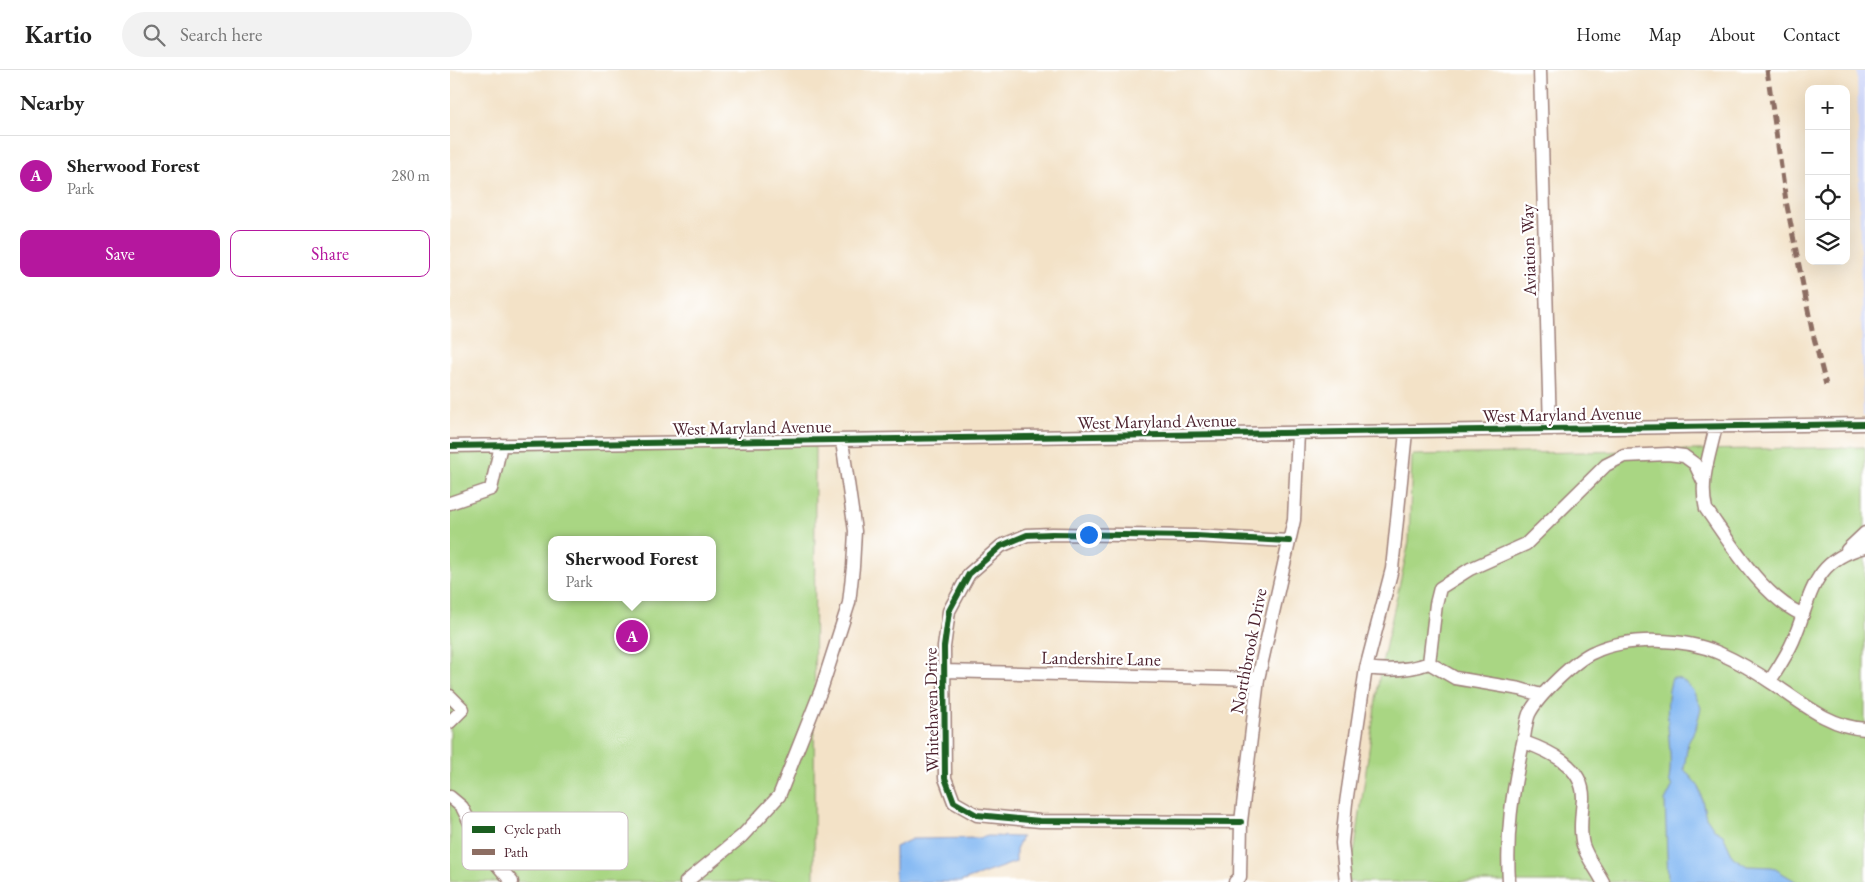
<!DOCTYPE html>
<html lang="en">
<head>
<meta charset="utf-8">
<style>
	body { margin:0; font-family:"EB Garamond",serif; background:#f2f2f2; color:#222 }
	.controls { position:absolute; right:15px; top:15px; display:grid; overflow:hidden; border-radius:10px; box-shadow:0 5px 20px #0002 }
	.controls button { width:45px; height:45px; display:grid; place-items:center; padding:0; border:0; border-bottom:1px solid #e0e0e0; background:#fff; color:#222; font:25px sans-serif }
	.you { position:absolute; left:638px; top:464px; width:18px; height:18px; margin:-12px; border:4px solid #fff; border-radius:50%; background:#1a73e8; box-shadow:0 0 0 8px #1a73e833 }
	.badge { display:grid; place-items:center; width:32px; height:32px; border-radius:50%; background:#b5179e; color:#fff; font-size:16px; font-weight:700 }
	.pin { position:absolute; translate:-50% -50%; border:2px solid #fff; box-shadow:0 1px 5px #0006 }
	.popup { position:absolute; left:98px; top:466px; width:168px; height:65px; box-sizing:border-box; display:grid; place-content:center; border-radius:10px; background:#fff; filter:drop-shadow(0 1px 4px #0005); font-size:16px; white-space:nowrap; color:#767676 }
	.popup b { font-size:19px; color:#222 }
	.popup::after { content:''; position:absolute; left:50%; top:100%; margin-left:-10px; border:10px solid transparent; border-top-color:#fff }
	.list { margin:0; padding:0; list-style:none }
	h2 { display:flex; justify-content:space-between; align-items:center; height:65px; margin:0; padding:0 20px; font-size:21px }
	h2 small { font-size:16px; font-weight:400; color:#767676 }
	.list li { display:grid; grid-template-columns:32px 1fr auto; gap:15px; align-items:center; box-sizing:border-box; height:80px; padding:0 20px; border-top:1px solid #e0e0e0 }
	.list b { display:block; font-size:19px; white-space:nowrap }
	.list p { margin:0; font-size:16px; white-space:nowrap; color:#767676 }
	.list em { font-size:16px; font-style:normal; color:#767676 }
	.actions { display:flex; gap:10px; padding:15px 20px }
	.actions a { flex:1; padding:11px 0; border:1px solid #b5179e; border-radius:10px; text-align:center; font-size:18px; color:#b5179e }
	.actions .main { background:#b5179e; color:#fff }
	.icon { flex:none; width:28px; height:28px; fill:none; stroke:currentColor; stroke-width:2; stroke-linecap:round; stroke-linejoin:round }
	.map { position:relative; flex:none; width:1415px; height:812px; overflow:hidden }
	header { display:flex; align-items:center; gap:30px; box-sizing:border-box; height:70px; padding:0 25px; background:#fff; border-bottom:1px solid #e0e0e0 }
	header strong { font-size:24px }
	nav { display:flex; gap:28px; margin-inline-start:auto; font-size:18px }
	.search { width:350px; height:45px; background:#f2f2f2; display:flex; align-items:center; gap:12px; box-sizing:border-box; padding:0 18px; border-radius:28px; color:#767676; font-size:19px }
	main { display:flex }
	aside { flex:1; background:#fff }
	.map>svg:first-child { display:block }
</style>
</head>
<body>
<header>
<strong>Kartio</strong>
<div class="search"><svg class="icon" aria-label="search" viewBox="0 0 24 24"><circle cx="10" cy="10" r="6"/><path d="M15 15l6 6"/></svg>Search here</div>
<nav><a>Home</a><a>Map</a><a>About</a><a>Contact</a></nav>
</header>
<main>
<aside>
<h2>Nearby<small></small></h2>
<ul class="list">
<li><span class="badge">A</span><div><b>Sherwood Forest</b><p>Park</p></div><em>280 m</em></li>
</ul>
<div class="actions"><a class="main">Save</a><a>Share</a></div>
</aside>
<div class="map">
<svg width="1415" height="812" viewBox="0 0 1415 812">
	<rect width="100%" height="100%" fill="#fff"/>
	<filter id="ink" filterUnits="userSpaceOnUse"><feTurbulence type="fractalNoise" baseFrequency=".02" numOctaves="2"/><feDisplacementMap in="SourceGraphic" scale="10" xChannelSelector="R" yChannelSelector="G"/><feConvolveMatrix kernelMatrix="1 2 1 2 8 2 1 2 1" color-interpolation-filters="sRGB"/></filter>
	<filter id="wash" filterUnits="userSpaceOnUse"><feTurbulence type="fractalNoise" baseFrequency=".0096" numOctaves="4" result="noise"/><feDisplacementMap in="SourceGraphic" scale="20" xChannelSelector="R" yChannelSelector="G"/><feGaussianBlur stdDeviation="1.12" result="paint"/><feColorMatrix in="noise" values="0 0 0 0 0 0 0 0 0 0 0 0 0 0 0 0 0 1.4 0 .05"/><feComposite in="paint" operator="in"/></filter>
	<g filter="url(#wash)">
		<rect width="100%" height="100%" fill="#f3e2c7"/>
		<path fill="#d2d9f9" d="M1407,0H1415V346L1413,347Z"/>
		<path fill="#a9d683" stroke="#7a7a57" fill-rule="evenodd" d="M365,371L364,812H0V376ZM102,470H262V527H102Z
			M1415,377V812H893L905,778L930,602L959,472L962,385Z"/>
		<path fill="#85b9f3" stroke="#686c8f" d="M1222,608C1238,607 1246,625 1251,638L1246,657L1238,673L1234,699L1249,717L1256,747L1265,760L1273,765L1283,787L1297,796L1322,797L1347,812H1218L1215,731L1222,717L1219,710C1224,679 1211,641 1222,608Z
			M538,766L572,767L566,780V792L510,812H445V777L462,769L530,768Z"/>
	</g>
	<g filter="url(#ink)">
		<g fill="none" stroke-linecap="round" stroke-linejoin="round">
			<g stroke="#9e8079" stroke-width="15">
				<path id="minor" d="M1090,0L1100,359
					M1266,356C1260,384 1249,411 1256,439C1281,474 1311,525 1351,544
					M0,376L1415,354
					M0,433L41,419L51,375
					M1397,480L1415,463
					M979,593L986,534L990,518L1020,499L1076,474L1156,395L1174,386L1218,384L1234,386L1245,394L1253,411
					M916,598C938,601 958,601 979,593L1005,608L1070,619L1091,625
					M494,601L808,609
					M1320,611C1328,598 1337,585 1343,571C1362,527 1360,491 1415,477
					M0,626L13,639L0,652
					M1074,672C1099,681 1134,696 1133,729C1132,743 1129,761 1133,775C1137,788 1147,800 1153,812
					M0,727L12,737L32,777L62,812
					M791,752L590,751L527,745L504,732L495,708L494,577L499,541L519,504L551,476L577,465L602,464L745,466L839,471
					M236,812L292,766L329,726L371,620L399,533L403,497L405,461L392,371
					M785,812L790,807L791,752L808,609L844,450L848,363
					M896,812L892,773L896,733L916,598L942,499L956,362
					M1059,812C1056,762 1062,726 1072,677C1075,667 1075,654 1079,644C1088,626 1125,590 1144,582C1178,566 1235,568 1269,583C1287,591 1306,602 1322,613C1351,632 1379,657 1415,659"/>
			</g>
			<use href="#minor" stroke="#fff" stroke-width="12"/>
			<path stroke="#8d6e63" stroke-width="5" stroke-dasharray="10 5" stroke-linecap="butt" d="M1317,0L1336,131L1362,260L1376,315"/>
			<g stroke="#fff" stroke-width="9">
				<path id="cycleway" d="M0,376L1415,354
					M791,752L590,751L527,745L504,732L495,708L494,577L499,541L519,504L551,476L577,465L602,464L745,466L839,471"/>
			</g>
			<use href="#cycleway" stroke="#1b5e20" stroke-width="6"/>
		</g>
	</g>
	<g text-anchor="middle" dominant-baseline="central" stroke-width="4.5" stroke-linejoin="round" paint-order="stroke">
		<g font-size="18" fill="#4a1f2b" stroke="#fff">
			<text transform="translate(1078 180) rotate(-92)">Aviation Way</text>
			<text transform="translate(1112 344) rotate(-1)">West Maryland Avenue</text>
			<text transform="translate(707 351) rotate(-1)">West Maryland Avenue</text>
			<text transform="translate(302 357) rotate(-1)">West Maryland Avenue</text>
			<text transform="translate(798 581) rotate(-79)">Northbrook Drive</text>
			<text transform="translate(651 588) rotate(1)">Landershire Lane</text>
			<text transform="translate(481 640) rotate(-91)">Whitehaven Drive</text>
		</g>
	</g>
	<rect x="12" y="742" width="166" height="58" rx="8" fill="#fff" stroke="#c9bcbf" stroke-width="1"/>
	<rect x="22" y="756" width="23" height="7" fill="#1b5e20"/>
	<rect x="22" y="779" width="23" height="6" fill="#8d6e63"/>
	<g font-size="14" fill="#4a1f2b">
		<text x="54" y="764">Cycle path</text>
		<text x="54" y="787">Path</text>
	</g>
</svg>
<div class="controls">
<button>+</button>
<button>−</button>
<button><svg class="icon" aria-label="locate" viewBox="0 0 24 24"><circle cx="12" cy="12" r="6"/><path d="M12 2v4M12 18v4M2 12h4M18 12h4"/></svg></button>
<button><svg class="icon" aria-label="layers" viewBox="0 0 24 24"><path d="M12 4l9 5-9 5-9-5zM3 14l9 5 9-5"/></svg></button>
</div>
<div class="you"></div>
<div class="pin badge" style="left:182px;top:566px">A</div>
<div class="popup"><b>Sherwood Forest</b>Park</div>
</div>
</main>
</body>
</html>
